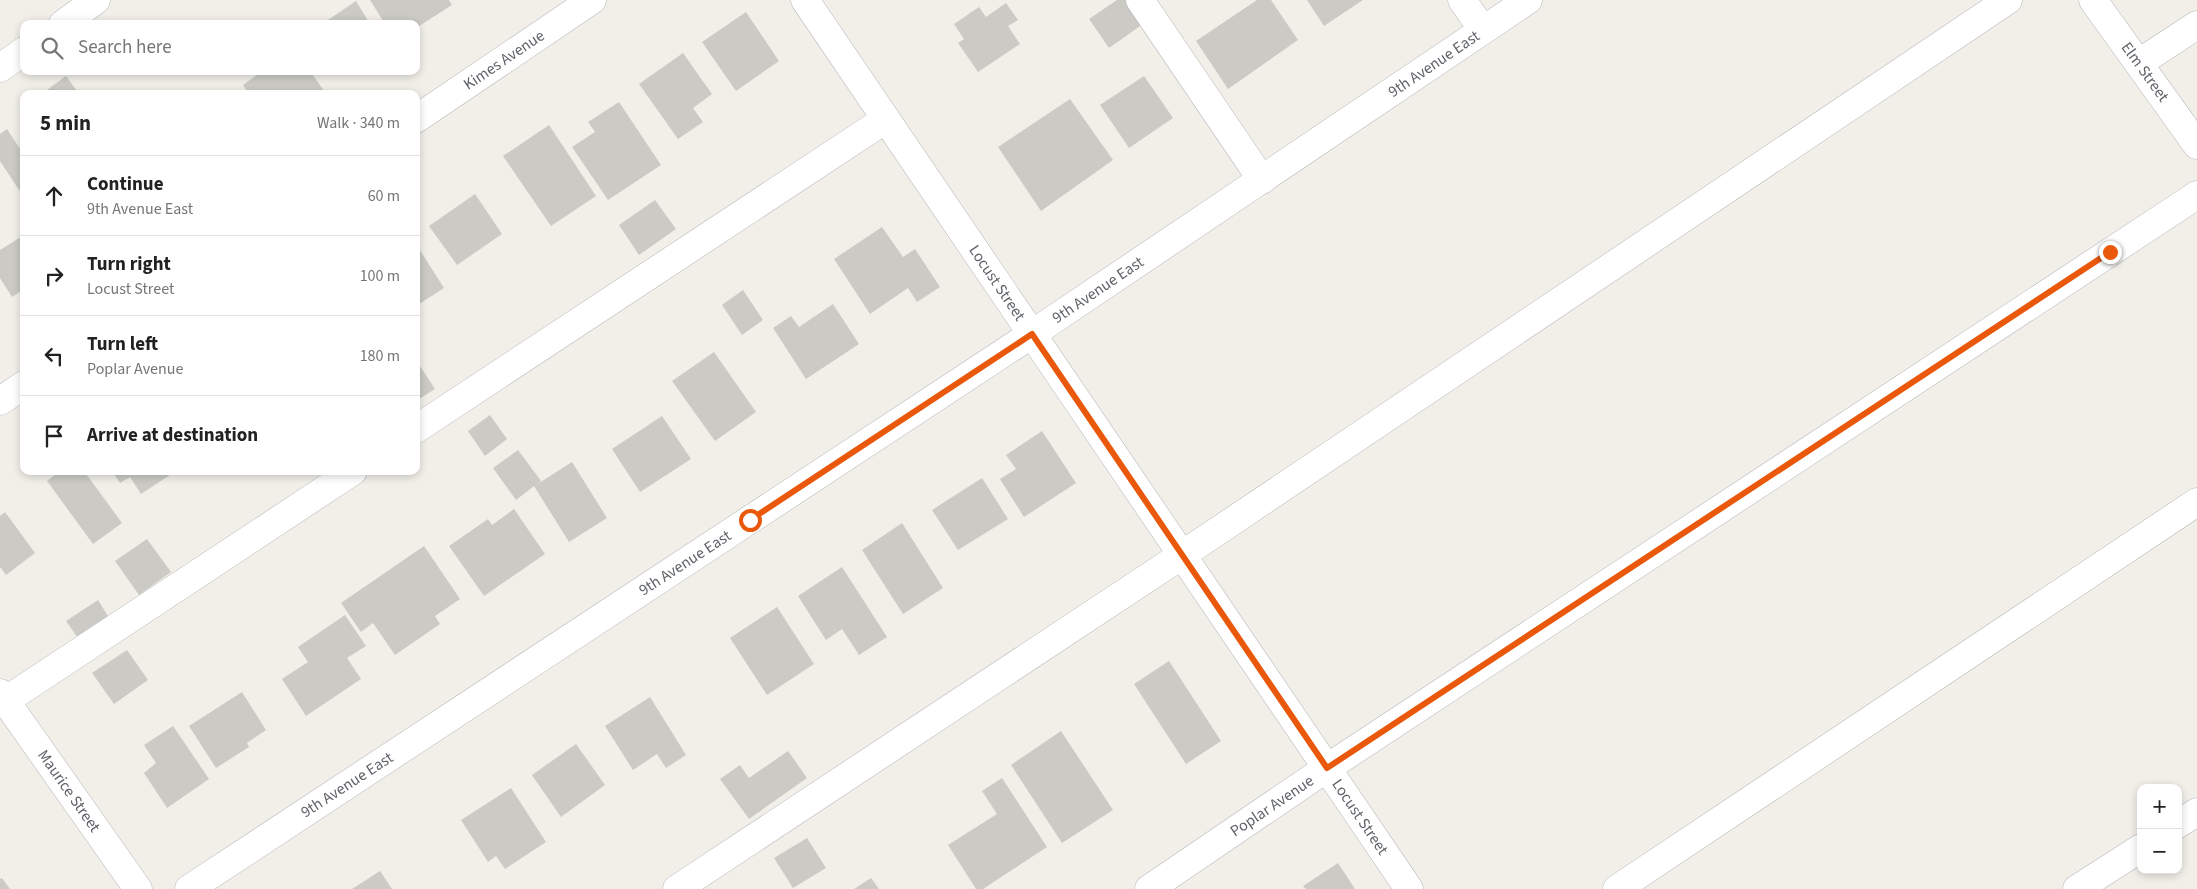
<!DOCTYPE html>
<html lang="en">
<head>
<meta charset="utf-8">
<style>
	body { margin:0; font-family:"Source Sans 3",sans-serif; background:#f2f2f2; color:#222 }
	.controls { position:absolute; right:15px; bottom:15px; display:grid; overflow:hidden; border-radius:10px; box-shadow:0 2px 8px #0003 }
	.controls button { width:45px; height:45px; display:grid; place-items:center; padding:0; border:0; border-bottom:1px solid #e0e0e0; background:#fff; color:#222; font:25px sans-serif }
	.stop { position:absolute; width:15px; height:15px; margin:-11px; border:4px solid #ea580c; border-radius:50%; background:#fff }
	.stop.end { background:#ea580c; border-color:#fff; box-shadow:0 1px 5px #0008 }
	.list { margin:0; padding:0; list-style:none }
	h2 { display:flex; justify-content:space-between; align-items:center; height:65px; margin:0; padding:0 20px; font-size:21px }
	h2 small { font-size:16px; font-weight:400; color:#767676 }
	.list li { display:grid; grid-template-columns:32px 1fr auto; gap:15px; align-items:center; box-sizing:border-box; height:80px; padding:0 20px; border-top:1px solid #e0e0e0 }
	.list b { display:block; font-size:19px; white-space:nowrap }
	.list p { margin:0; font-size:16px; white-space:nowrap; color:#767676 }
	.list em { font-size:16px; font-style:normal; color:#767676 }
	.icon { flex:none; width:28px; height:28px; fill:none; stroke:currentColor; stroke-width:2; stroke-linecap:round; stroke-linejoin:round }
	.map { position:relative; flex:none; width:2197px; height:889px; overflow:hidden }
	.search { position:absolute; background:#fff; box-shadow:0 2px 8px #0003; left:20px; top:20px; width:400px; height:55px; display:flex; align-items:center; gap:12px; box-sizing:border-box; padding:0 18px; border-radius:10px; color:#767676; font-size:19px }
	.panel { position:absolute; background:#fff; box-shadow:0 2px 8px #0003; left:20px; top:90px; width:400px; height:385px; border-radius:10px }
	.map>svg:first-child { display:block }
</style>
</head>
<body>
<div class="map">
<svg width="2197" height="889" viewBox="0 0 2197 889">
	<rect width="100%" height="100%" fill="#f1efe8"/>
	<path fill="#cccac5" d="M370,0H449L452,5L416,28V24H385Z
		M1117,0H1127L1143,24L1109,48L1089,19Z
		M1257,0H1271L1298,40L1228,89L1196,41Z
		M1307,0H1363L1324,26Z
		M356,1L370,24H322Z
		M1006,3L1018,20L1008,26L1020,44L978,72L958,43L964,39L954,24L979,7L986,17Z
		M746,12L779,61L736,91L702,42Z
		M683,53L712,94L693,108L703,122L678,139L639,84Z
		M262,71H310L324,91L319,94H249L243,85Z
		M66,76L79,94H43V93Z
		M1144,76L1173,118L1129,148L1100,105Z
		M1070,99L1113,160L1041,211L998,147Z
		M619,102L661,165L608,200L572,147L595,132L588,122Z
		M549,125L596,196L551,226L503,156Z
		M7,129L24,155V188L19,190L0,161V134Z
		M475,194L502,234L457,265L429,226Z
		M655,200L676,229L639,255L619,225Z
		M882,227L903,257L915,249L940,287L917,302L908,288L870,314L834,259Z
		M24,235V289L12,297L0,278V250Z
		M416,244L444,288L416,306Z
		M743,290L763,320L742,335L722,305Z
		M833,304L859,344L806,379L773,328L791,316L799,327Z
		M714,352L756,412L715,441L672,381Z
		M416,360L435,389L416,401Z
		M490,415L507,439L485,456L468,431Z
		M662,416L691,459L640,492L612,449Z
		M1042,431L1076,483L1024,517L1000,479L1016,469L1006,455Z
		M518,450L541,481L536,485L572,462L607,518L569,542L534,486L516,500L493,468Z
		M60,471H84L122,523L93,544L47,481Z
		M112,471H176L141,494L130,477L120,483Z
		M982,478L1008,519L958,550L932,510Z
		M514,509L545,554L484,596L449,546L488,519L492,525Z
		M5,512L35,553L6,575L0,567V516Z
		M902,523L943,588L903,614L862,550Z
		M147,539L171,572L139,595L115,561Z
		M424,546L460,599L435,616L440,624L395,655L373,623L361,632L341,603Z
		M842,567L887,637L859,655L842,629L826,640L798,596Z
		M98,600L111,621L80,641L66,621Z
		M777,607L814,664L767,695L730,638Z
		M345,615L366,646L347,658L361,679L306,716L282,679L308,662L298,647Z
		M127,650L148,680L114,704L92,673Z
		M1169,661L1221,741L1186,764L1134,684Z
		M242,692L266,730L247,743L249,747L216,768L189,726Z
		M650,697L686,755L666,768L657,754L633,770L605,726Z
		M173,726L209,779L167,808L144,773L156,763L144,745Z
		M1061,731L1113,810L1062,843L1011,765Z
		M576,744L605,785L561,817L532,775Z
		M788,751L807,778L749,819L720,779L740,765L749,778Z
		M1002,778L1047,847L983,889H976L948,845L997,814L982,791Z
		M511,788L546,842L505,869L496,856L488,862L461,820Z
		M807,838L826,868L793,888L774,858Z
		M1338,863L1355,889H1306L1303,886Z
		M380,871L392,889H352Z
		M2,878L10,889H0V879Z
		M871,878L879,889H854Z"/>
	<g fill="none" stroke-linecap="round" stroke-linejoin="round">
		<g stroke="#b5b8bc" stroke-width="29">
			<path id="minor" d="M805,0L1409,889
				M1140,0L1262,180
				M1462,0L1483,30
				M2093,0L2197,145
				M63,24L96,0
				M2139,63L2197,25
				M0,68L24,51
				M416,119L592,0
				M0,401L24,385
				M416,429L886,119
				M0,693L138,889
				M5,701L353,471
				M2178,824L2197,812
				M189,889L1032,334L1528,0
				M677,889L1182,555L2008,0
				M1149,889L1327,768L2197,195
				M1617,889L2197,502
				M2077,889L2141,848"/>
		</g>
		<use href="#minor" stroke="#fff" stroke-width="28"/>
	</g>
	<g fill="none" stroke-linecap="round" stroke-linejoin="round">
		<path stroke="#ea580c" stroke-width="6" d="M750,520L1032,334L1327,768L2110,252"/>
	</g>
	<g text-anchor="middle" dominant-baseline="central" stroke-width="4.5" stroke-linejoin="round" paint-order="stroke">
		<g font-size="16" fill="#5f6368" stroke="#fff">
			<text transform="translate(504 60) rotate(-34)">Kimes Avenue</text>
			<text transform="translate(1434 64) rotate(-34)">9th Avenue East</text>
			<text transform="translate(2145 72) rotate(54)">Elm Street</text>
			<text transform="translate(997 283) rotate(56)">Locust Street</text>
			<text transform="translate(1098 290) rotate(-34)">9th Avenue East</text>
			<text transform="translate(685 563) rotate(-33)">9th Avenue East</text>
			<text transform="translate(347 785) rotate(-33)">9th Avenue East</text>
			<text transform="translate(69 791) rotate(55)">Maurice Street</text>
			<text transform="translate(1272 806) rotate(-34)">Poplar Avenue</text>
			<text transform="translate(1360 817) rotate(56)">Locust Street</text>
		</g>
	</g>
</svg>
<div class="controls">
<button>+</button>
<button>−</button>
</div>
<div class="stop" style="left:750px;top:520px"></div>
<div class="stop end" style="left:2110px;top:252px"></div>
<div class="search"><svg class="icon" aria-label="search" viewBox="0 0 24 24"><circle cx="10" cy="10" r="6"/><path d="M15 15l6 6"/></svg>Search here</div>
<section class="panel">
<h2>5 min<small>Walk · 340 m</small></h2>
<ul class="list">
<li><svg class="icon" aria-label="ahead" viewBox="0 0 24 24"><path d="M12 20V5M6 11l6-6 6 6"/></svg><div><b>Continue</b><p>9th Avenue East</p></div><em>60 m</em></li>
<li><svg class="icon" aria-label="right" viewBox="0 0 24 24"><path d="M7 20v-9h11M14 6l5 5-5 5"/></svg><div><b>Turn right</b><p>Locust Street</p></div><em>100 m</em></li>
<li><svg class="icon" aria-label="left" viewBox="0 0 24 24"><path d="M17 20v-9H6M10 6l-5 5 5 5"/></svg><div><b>Turn left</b><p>Poplar Avenue</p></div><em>180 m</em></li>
<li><svg class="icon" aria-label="arrive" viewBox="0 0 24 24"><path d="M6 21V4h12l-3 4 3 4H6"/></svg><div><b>Arrive at destination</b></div></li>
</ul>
</section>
</div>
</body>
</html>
